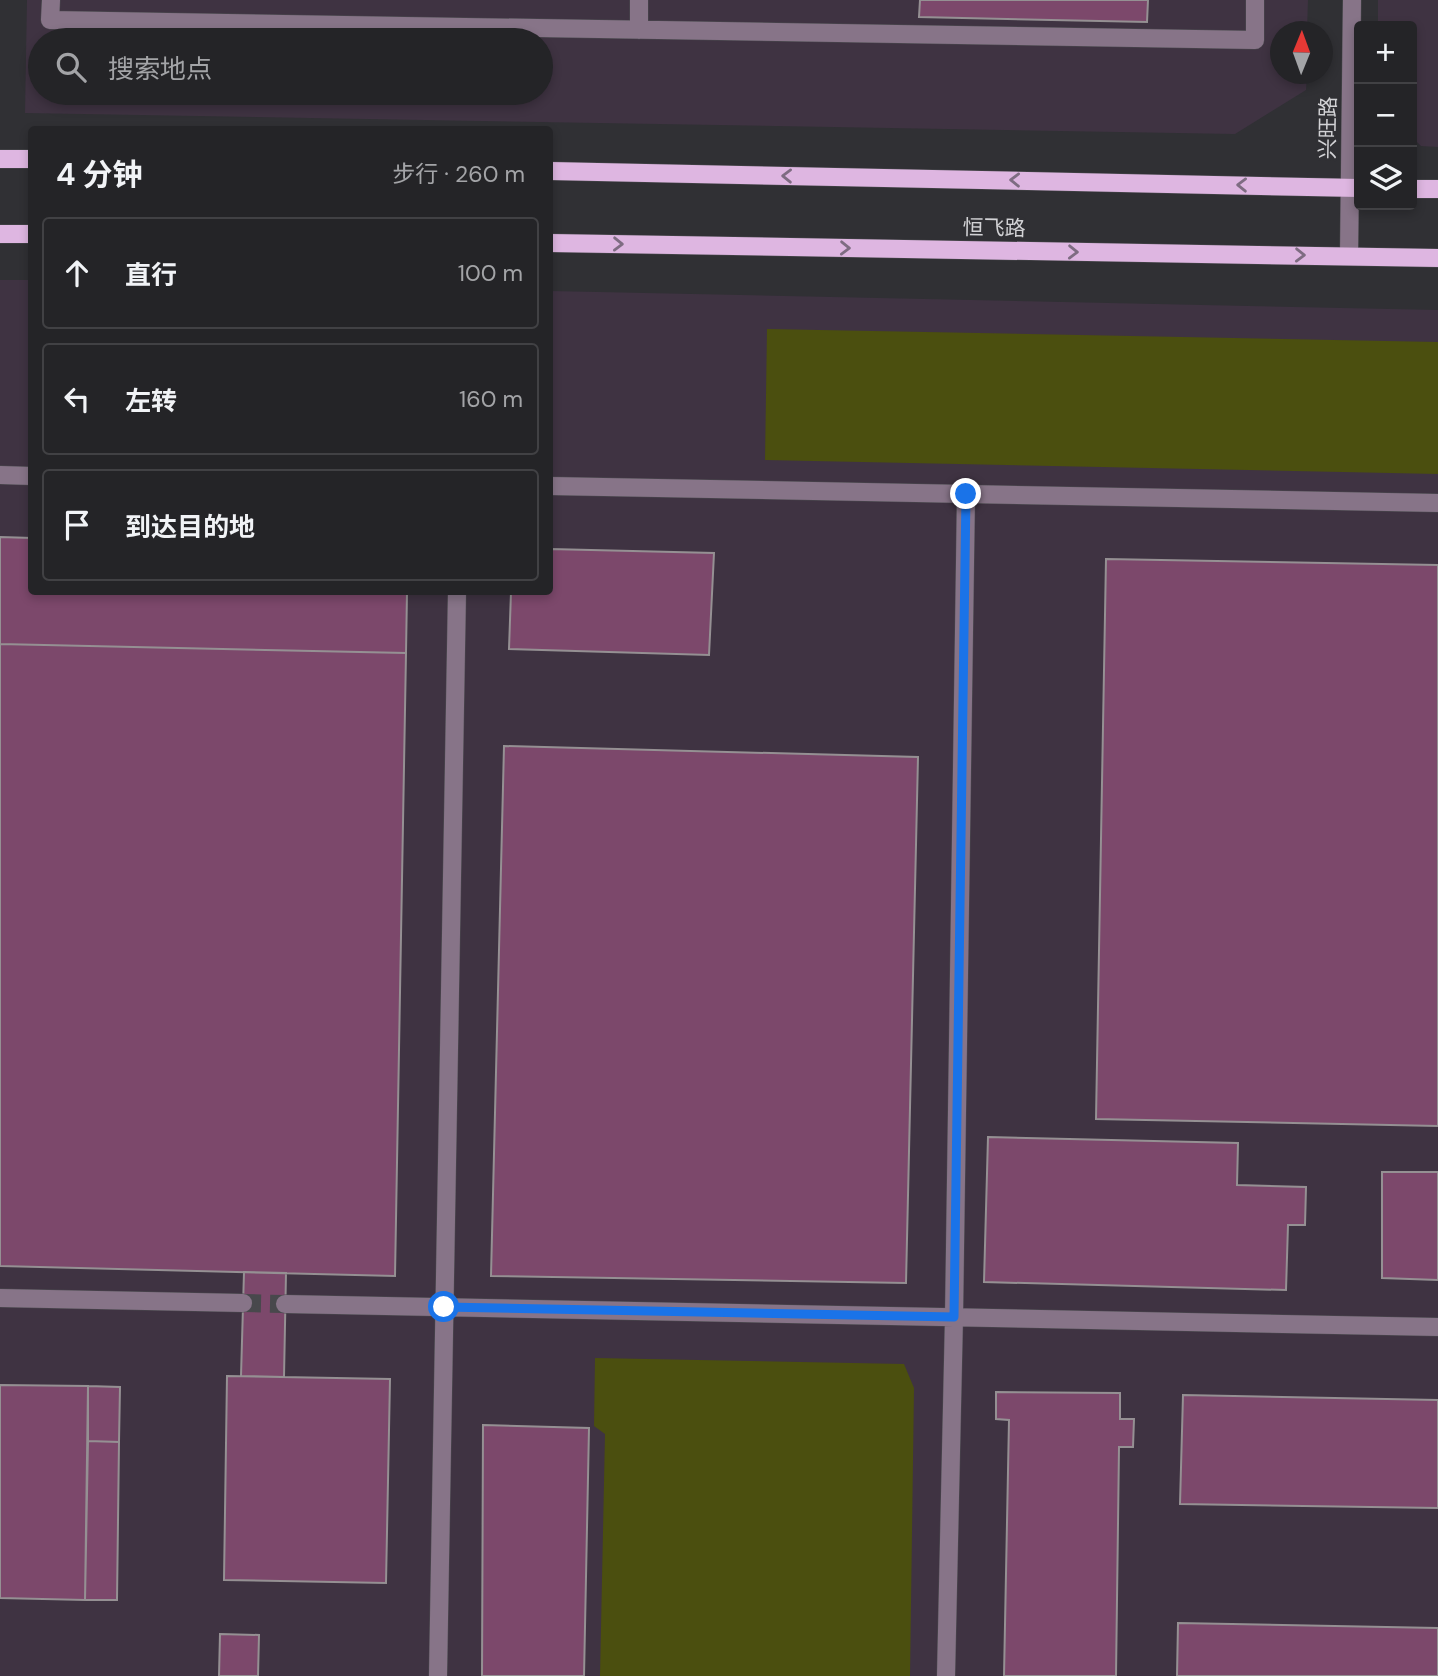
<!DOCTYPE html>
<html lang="zh">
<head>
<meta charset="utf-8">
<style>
	body { margin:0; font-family:"DM Sans","Noto Sans SC",sans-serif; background:#303033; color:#f1f3f6 }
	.controls { position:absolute; right:21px; top:21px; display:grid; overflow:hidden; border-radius:7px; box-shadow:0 4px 10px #0003 }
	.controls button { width:63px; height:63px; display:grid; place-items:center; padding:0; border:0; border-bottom:2px solid #414144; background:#242427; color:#f1f3f6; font:35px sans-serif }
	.compass { position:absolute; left:1270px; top:21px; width:63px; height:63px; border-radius:50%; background:#242427; box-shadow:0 4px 10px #0003; rotate:1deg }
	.stop { position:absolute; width:21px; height:21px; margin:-16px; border:5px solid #1a73e8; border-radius:50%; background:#fff }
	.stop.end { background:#1a73e8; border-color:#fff; box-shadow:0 2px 7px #0008 }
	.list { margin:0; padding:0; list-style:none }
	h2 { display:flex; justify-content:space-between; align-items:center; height:91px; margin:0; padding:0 28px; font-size:30px }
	h2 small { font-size:23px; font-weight:400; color:#a3a4a7 }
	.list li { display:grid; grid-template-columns:46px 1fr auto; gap:21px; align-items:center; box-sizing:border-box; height:112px; margin:0 14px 14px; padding:0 14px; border:2px solid #414144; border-radius:7px }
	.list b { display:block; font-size:26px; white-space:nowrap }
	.list em { font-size:23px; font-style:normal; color:#a3a4a7 }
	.icon { flex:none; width:38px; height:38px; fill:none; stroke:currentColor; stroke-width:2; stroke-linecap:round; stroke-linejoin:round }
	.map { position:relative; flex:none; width:1438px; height:1676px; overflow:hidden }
	.search { position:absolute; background:#242427; box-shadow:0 4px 10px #0003; left:28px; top:28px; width:525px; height:77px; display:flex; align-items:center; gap:18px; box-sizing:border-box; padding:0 24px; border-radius:38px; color:#a3a4a7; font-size:26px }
	.panel { position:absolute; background:#242427; box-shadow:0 4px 10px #0003; left:28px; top:126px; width:525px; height:469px; border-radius:7px }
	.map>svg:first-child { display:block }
</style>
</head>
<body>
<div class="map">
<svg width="1438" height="1676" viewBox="0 0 1438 1676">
	<rect width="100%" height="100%" fill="#303034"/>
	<path fill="#3f3342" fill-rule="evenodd" d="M27,0H1308L1307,31L1280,32V74H1307L1306,90L1235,134L25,113ZM40,40H541V93H40Z
		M1378,0H1438V147L1421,146L1412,137V26H1378Z
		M0,280H31L32,592H550V291L1438,310V1676H0Z"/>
	<path fill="#4b4f0f" d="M767,329L1438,342V474L765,460Z
		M595,1358L904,1364L914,1388L910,1676H600L605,1434L594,1426Z"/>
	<path fill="#7c486b" stroke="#959093" stroke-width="2" d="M920,0H1148L1147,22L919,17Z
		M0,537L32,538V592H407L406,653L0,644Z
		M550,549L714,553L709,655L509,649L511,592H550Z
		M1106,559L1438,565V1126L1096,1119Z
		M0,644L406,653L395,1276L0,1266Z
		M504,746L918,757L906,1283L491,1276Z
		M988,1137L1238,1143L1237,1185L1306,1187L1305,1225H1288L1286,1290L984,1282Z
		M1382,1172H1438V1280L1382,1278Z
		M244,1272L286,1273L284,1377L241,1376Z
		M227,1376L390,1379L386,1583L224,1580Z
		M0,1385L88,1386L85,1600L0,1598Z
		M88,1386L120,1387L119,1442L88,1441Z
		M996,1392L1120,1393V1419H1134L1133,1447H1119L1116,1676H1004L1009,1420L996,1419Z
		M1183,1395L1438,1400V1508L1180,1504Z
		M483,1425L589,1428L584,1676H482Z
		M88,1441L119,1442L117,1600H85Z
		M1178,1623L1438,1628V1676H1177Z
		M220,1634L259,1635L258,1676H219Z"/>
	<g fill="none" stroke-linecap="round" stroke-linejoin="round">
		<path stroke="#48484c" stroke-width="18" stroke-dasharray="18 9" stroke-linecap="butt" d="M243,1303L285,1304"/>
		<g stroke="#4d4d51" stroke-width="19">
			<path id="minor" d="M51,0L50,20L1255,40V0
				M639,30V0
				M1349,256L1352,0
				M0,475L32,476
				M550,486L1438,503
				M0,1298L243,1303
				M285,1304L1438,1327
				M438,1676L457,592
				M946,1676L954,1317L966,494"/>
		</g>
		<g stroke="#4d4d51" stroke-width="19">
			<path id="major" d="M0,159H32
				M550,171L1359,188
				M1412,189H1438
				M0,234H32
				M550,243L1438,258"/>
		</g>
		<use href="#minor" stroke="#877488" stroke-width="18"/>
		<use href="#major" stroke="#deb6e1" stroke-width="18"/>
	</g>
	<defs><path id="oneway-chevron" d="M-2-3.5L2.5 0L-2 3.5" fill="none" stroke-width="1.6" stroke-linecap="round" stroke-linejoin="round" transform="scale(1.75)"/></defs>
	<g stroke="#7e6c82">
		<use href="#oneway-chevron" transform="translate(787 176) rotate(-179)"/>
		<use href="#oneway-chevron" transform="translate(1015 180) rotate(-179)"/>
		<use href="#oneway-chevron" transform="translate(1242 185) rotate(-179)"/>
		<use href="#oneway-chevron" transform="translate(618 244) rotate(1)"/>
		<use href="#oneway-chevron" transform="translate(845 248) rotate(1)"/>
		<use href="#oneway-chevron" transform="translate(1073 252) rotate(1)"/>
		<use href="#oneway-chevron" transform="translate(1300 255) rotate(1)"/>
	</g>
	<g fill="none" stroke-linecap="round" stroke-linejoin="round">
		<path stroke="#1a73e8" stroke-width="9" d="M444,1307L954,1317L966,494"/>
	</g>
	<g text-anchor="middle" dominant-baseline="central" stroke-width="5" stroke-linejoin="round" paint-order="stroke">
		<g font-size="21" fill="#d2d2d5" stroke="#303034">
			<text transform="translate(1328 128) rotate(-89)">兴旺路</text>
			<text transform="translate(994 228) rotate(1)">恒飞路</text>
		</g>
	</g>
</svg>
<div class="controls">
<button>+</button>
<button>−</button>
<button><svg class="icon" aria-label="layers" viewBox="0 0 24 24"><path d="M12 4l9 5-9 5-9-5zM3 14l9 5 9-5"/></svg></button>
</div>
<svg class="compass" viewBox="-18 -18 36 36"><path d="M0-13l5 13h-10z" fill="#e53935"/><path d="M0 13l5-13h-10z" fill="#a3a4a7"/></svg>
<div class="stop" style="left:444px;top:1307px"></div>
<div class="stop end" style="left:966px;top:494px"></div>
<div class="search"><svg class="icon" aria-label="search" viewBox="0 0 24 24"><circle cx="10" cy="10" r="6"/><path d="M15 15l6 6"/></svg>搜索地点</div>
<section class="panel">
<h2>4 分钟<small>步行 · 260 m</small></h2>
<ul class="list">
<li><svg class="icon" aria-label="ahead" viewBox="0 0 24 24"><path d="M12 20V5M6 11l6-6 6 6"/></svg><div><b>直行</b></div><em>100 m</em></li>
<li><svg class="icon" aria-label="left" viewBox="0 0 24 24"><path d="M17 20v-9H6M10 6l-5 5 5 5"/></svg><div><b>左转</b></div><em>160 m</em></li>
<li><svg class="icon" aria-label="arrive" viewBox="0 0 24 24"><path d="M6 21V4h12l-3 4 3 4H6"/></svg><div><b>到达目的地</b></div></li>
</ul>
</section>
</div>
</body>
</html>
